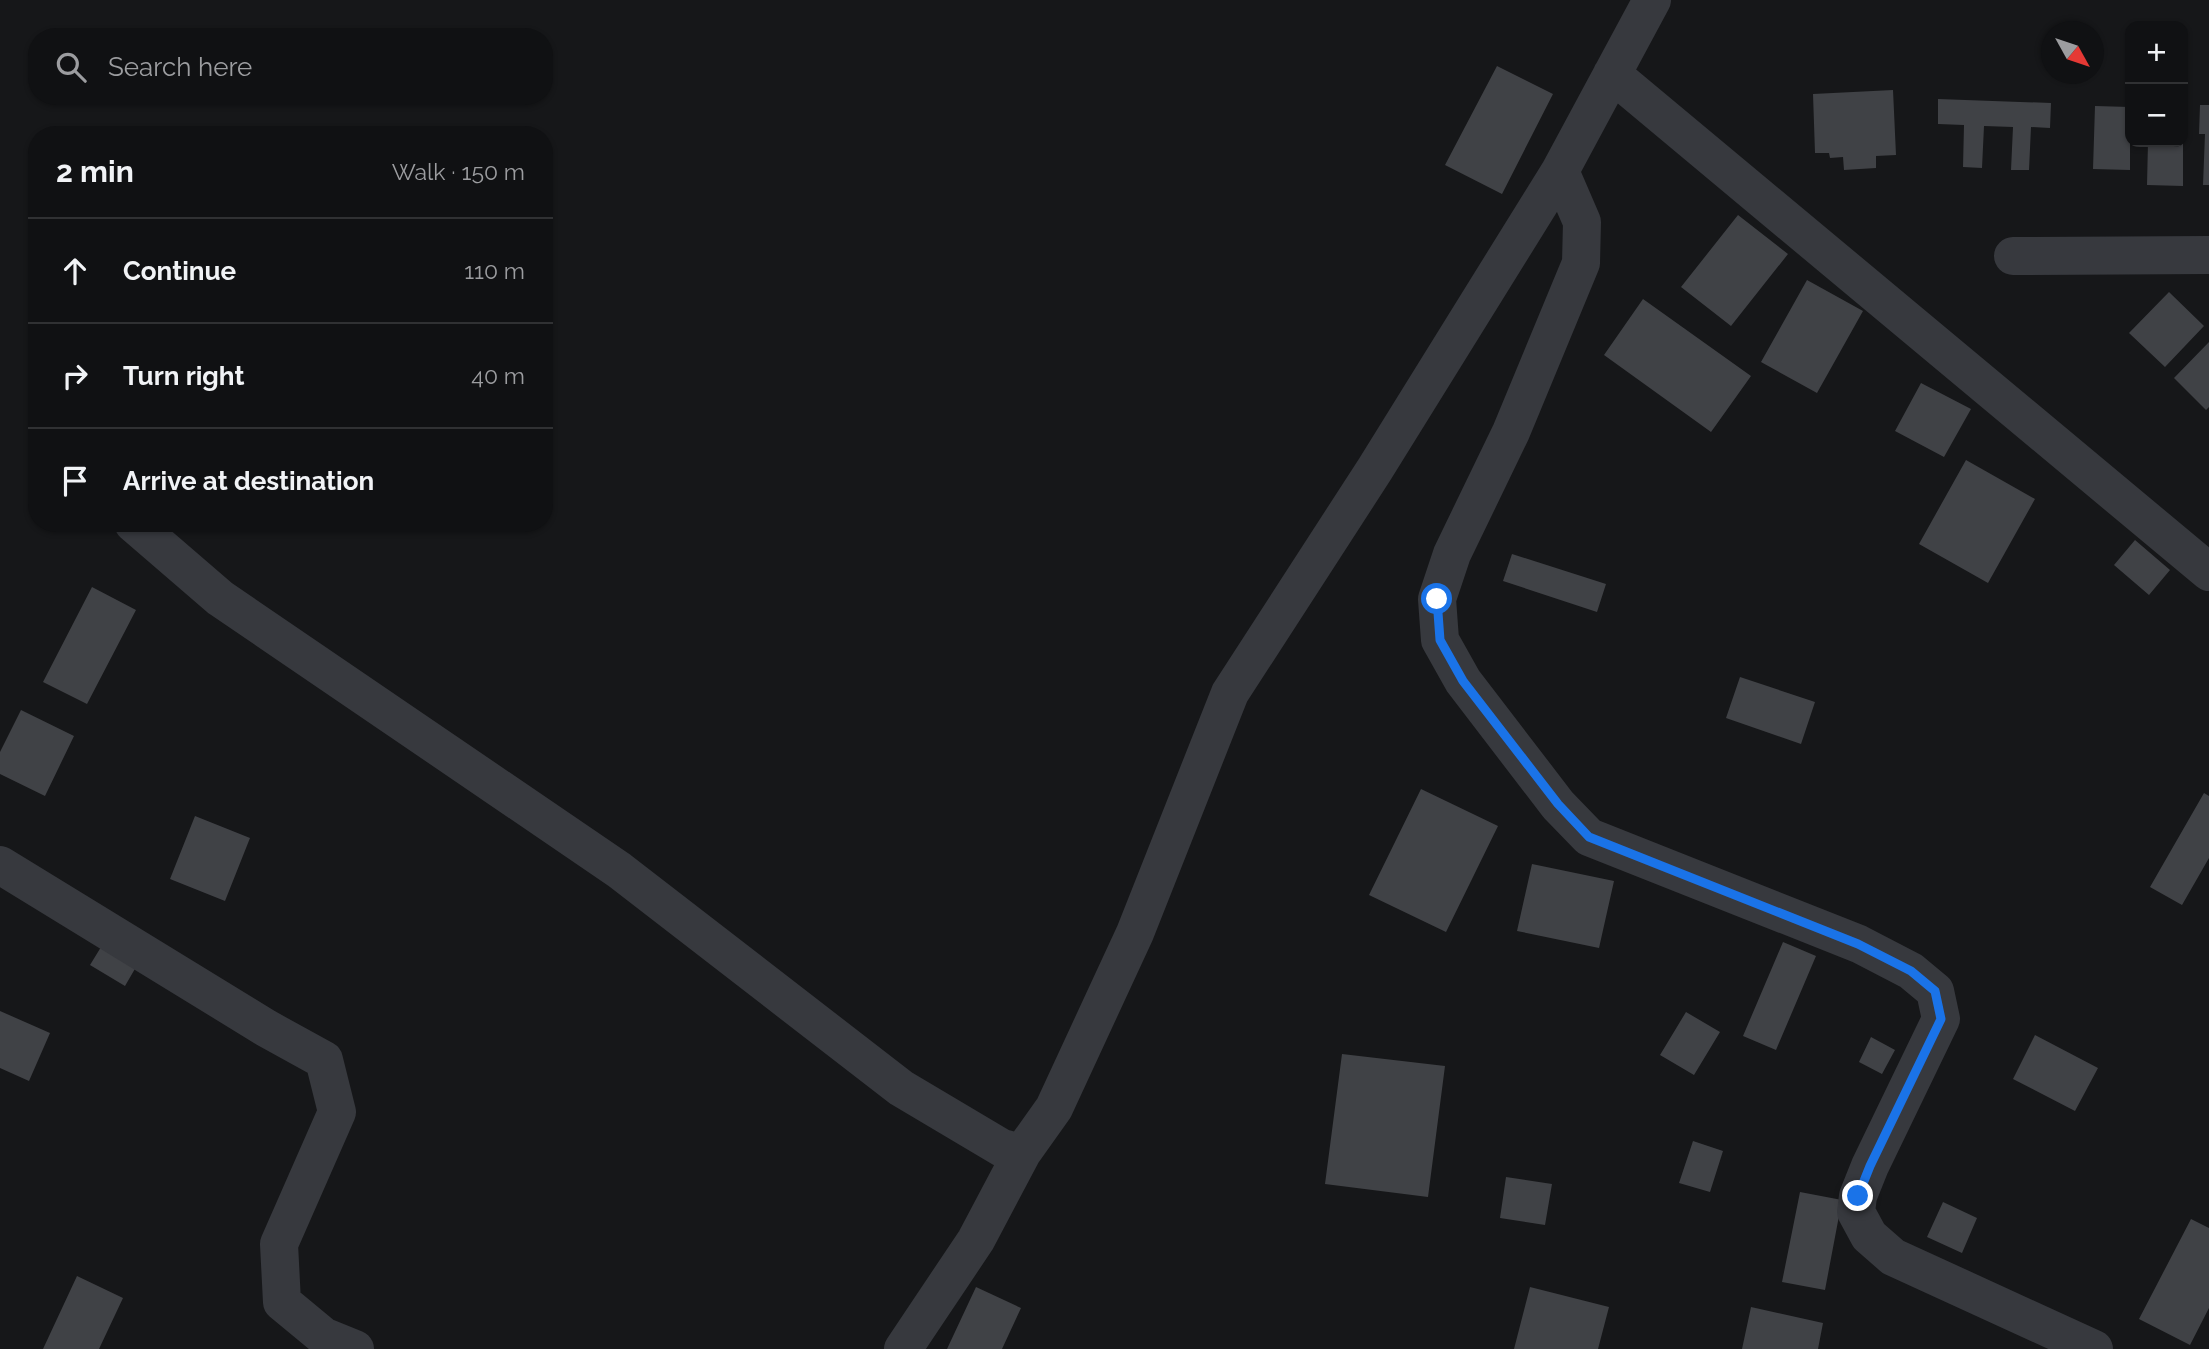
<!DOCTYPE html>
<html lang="en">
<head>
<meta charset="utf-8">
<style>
	body { margin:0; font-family:Raleway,sans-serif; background:#1e1f21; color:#f1f3f6 }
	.controls { position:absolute; right:21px; top:21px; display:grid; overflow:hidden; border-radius:14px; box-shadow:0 2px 5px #0004 }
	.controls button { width:63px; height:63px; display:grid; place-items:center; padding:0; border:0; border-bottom:2px solid #303133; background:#101113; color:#f1f3f6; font:35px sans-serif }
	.compass { position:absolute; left:2041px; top:21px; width:63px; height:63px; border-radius:50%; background:#101113; box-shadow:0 2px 5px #0004; rotate:130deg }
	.stop { position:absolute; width:21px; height:21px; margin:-16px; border:5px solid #1a73e8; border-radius:50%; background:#fff }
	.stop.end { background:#1a73e8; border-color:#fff; box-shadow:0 2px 7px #0008 }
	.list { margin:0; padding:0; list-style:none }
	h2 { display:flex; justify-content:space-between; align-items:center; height:91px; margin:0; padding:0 28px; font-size:30px }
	h2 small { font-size:23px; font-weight:400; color:#9c9da0 }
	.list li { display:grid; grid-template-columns:46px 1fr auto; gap:21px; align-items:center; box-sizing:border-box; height:105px; padding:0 28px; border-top:2px solid #303133 }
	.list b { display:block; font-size:26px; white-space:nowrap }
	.list em { font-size:23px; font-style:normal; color:#9c9da0 }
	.icon { flex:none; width:38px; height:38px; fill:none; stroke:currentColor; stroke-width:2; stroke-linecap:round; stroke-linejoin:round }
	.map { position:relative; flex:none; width:2209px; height:1349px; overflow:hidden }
	.search { position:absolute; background:#101113; box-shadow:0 2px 5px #0004; left:28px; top:28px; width:525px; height:77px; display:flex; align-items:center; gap:18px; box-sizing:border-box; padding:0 24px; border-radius:28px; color:#9c9da0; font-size:26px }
	.panel { position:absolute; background:#101113; box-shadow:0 2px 5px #0004; left:28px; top:126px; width:525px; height:406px; border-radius:28px }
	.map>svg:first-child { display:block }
</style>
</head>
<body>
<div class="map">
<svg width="2209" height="1349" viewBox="0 0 2209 1349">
	<rect width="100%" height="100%" fill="#161719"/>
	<path fill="#404246" d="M1497,66L1553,94L1502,194L1445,165Z
		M1893,90L1896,155L1876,156V168L1844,170L1843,157L1830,158L1829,153H1815L1813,94Z
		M1938,99L2051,103L2050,128L2031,127L2029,170H2011L2013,127L1984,126L1982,168L1963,167L1964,125L1938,124Z
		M2200,105H2209V185H2203L2205,134H2199Z
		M2095,106L2130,107V170L2093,169Z
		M2148,142H2183V186L2147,185Z
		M1738,215L1788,254L1731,326L1681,287Z
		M1807,280L1863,311L1817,393L1761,362Z
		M2169,292L2204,326L2165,367L2129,333Z
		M1643,299L1751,376L1711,432L1604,355Z
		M2209,342V407L2206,410L2174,378Z
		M1921,383L1971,409L1944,457L1895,431Z
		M1966,460L2035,499L1988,583L1919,544Z
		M2135,540L2170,570L2149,595L2114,565Z
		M1512,554L1606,584L1597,612L1503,581Z
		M92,587L136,610L87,704L43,682Z
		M1740,677L1815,702L1801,744L1726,718Z
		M21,710L74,736L45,796L0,774V752Z
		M1421,789L1498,826L1446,932L1369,895Z
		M2204,793L2209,796V858L2182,905L2150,887Z
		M195,816L250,838L225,901L170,879Z
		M1532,864L1614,881L1599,948L1517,931Z
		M109,934L143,955L125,986L90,965Z
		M1783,942L1816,956L1776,1050L1743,1036Z
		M0,1011L50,1033L29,1081L0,1068Z
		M1686,1012L1720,1032L1694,1075L1660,1055Z
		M2035,1035L2098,1068L2075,1111L2013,1079Z
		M1871,1037L1895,1050L1882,1074L1859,1062Z
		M1342,1054L1445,1066L1428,1197L1325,1184Z
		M1693,1141L1723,1151L1710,1192L1679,1183Z
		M1506,1177L1552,1184L1545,1225L1500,1218Z
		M1800,1192L1842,1200L1825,1290L1782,1282Z
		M1943,1202L1977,1218L1962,1253L1927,1237Z
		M2191,1219L2209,1228V1308L2190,1345L2139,1319Z
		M77,1276L123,1298L99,1349H43Z
		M976,1287L1021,1308L1002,1349H947Z
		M1530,1287L1609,1307L1598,1349H1514Z
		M1751,1307L1823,1323L1818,1349H1742Z"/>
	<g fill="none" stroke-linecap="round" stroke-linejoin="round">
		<path stroke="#37393e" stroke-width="38" d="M1612,74L2209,572
			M1560,171L1582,222L1581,263L1511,432L1452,554L1437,599L1440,640L1463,681L1558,805L1589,837L1859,944L1911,971L1935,991L1941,1019L1870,1166L1858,1196L1856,1212L1869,1236L1893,1257L2094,1349
			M2013,256L2209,255
			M133,523L220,598L619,870L901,1088L1002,1148L1022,1153L1054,1108L1135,933L1230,693L1375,469L1560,171L1652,0
			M0,865L266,1028L324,1060L337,1112L279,1244L282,1302L323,1336L355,1349
			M903,1349L976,1240L1022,1153"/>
	</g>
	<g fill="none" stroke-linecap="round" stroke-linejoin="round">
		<path stroke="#1a73e8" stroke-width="9" d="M1437,599L1440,640L1463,681L1558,804L1589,837L1858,944L1911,971L1935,991L1941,1019L1870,1166L1858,1196"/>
	</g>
</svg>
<div class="controls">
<button>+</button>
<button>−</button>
</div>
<svg class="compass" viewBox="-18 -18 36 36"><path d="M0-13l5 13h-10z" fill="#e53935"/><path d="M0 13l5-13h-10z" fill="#9c9da0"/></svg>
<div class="stop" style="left:1437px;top:599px"></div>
<div class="stop end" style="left:1858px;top:1196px"></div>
<div class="search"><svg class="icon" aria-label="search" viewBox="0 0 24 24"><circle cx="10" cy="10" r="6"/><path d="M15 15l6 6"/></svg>Search here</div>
<section class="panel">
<h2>2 min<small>Walk · 150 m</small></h2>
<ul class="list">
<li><svg class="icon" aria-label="ahead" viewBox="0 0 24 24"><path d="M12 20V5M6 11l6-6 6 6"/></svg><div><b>Continue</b></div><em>110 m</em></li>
<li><svg class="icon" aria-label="right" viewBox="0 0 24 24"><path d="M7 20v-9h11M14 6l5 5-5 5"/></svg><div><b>Turn right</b></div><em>40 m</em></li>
<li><svg class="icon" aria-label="arrive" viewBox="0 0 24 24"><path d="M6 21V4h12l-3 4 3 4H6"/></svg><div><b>Arrive at destination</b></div></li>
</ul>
</section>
</div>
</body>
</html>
